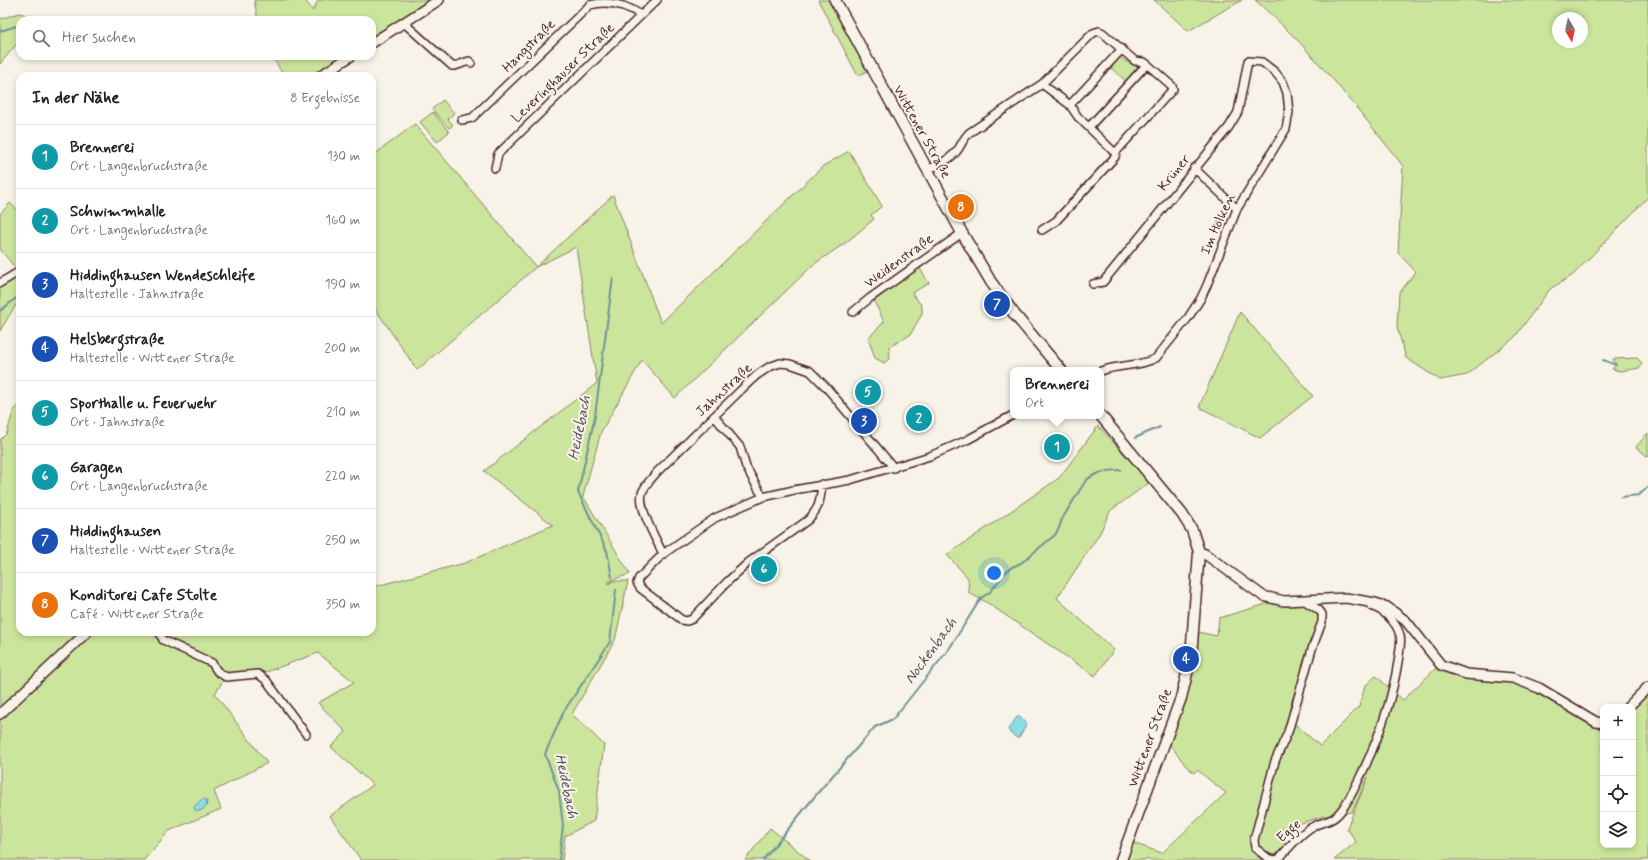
<!DOCTYPE html>
<html lang="de">
<head>
<meta charset="utf-8">
<style>
	body { margin:0; font-family:Mynerve,sans-serif; background:#f6f6f6; color:#222 }
	.controls { position:absolute; right:12px; bottom:12px; display:grid; overflow:hidden; border-radius:8px; box-shadow:0 2px 6px #0003 }
	.controls button { width:36px; height:36px; display:grid; place-items:center; padding:0; border:0; border-bottom:1px solid #e0e0e0; background:#fff; color:#222; font:20px sans-serif }
	.compass { position:absolute; left:1552px; top:12px; width:36px; height:36px; border-radius:50%; background:#fff; box-shadow:0 2px 6px #0003; rotate:171deg }
	.you { position:absolute; left:994px; top:573px; width:14px; height:14px; margin:-10px; border:3px solid #fff; border-radius:50%; background:#1a73e8; box-shadow:0 0 0 6px #1a73e833 }
	.badge { display:grid; place-items:center; width:26px; height:26px; border-radius:50%; background:#7c3aed; color:#fff; font-size:13px; font-weight:700 }
	.pin { position:absolute; translate:-50% -50%; border:2px solid #fff; box-shadow:0 1px 4px #0006 }
	.popup { position:absolute; left:1010px; top:367px; width:94px; height:52px; box-sizing:border-box; display:grid; place-content:center; border-radius:8px; background:#fff; filter:drop-shadow(0 1px 3px #0005); font-size:13px; white-space:nowrap; color:#767676 }
	.popup b { font-size:15px; color:#222 }
	.popup::after { content:''; position:absolute; left:50%; top:100%; margin-left:-8px; border:8px solid transparent; border-top-color:#fff }
	.list { margin:0; padding:0; list-style:none }
	h2 { display:flex; justify-content:space-between; align-items:center; height:52px; margin:0; padding:0 16px; font-size:17px }
	h2 small { font-size:13px; font-weight:400; color:#767676 }
	.list li { display:grid; grid-template-columns:26px 1fr auto; gap:12px; align-items:center; box-sizing:border-box; height:64px; padding:0 16px; border-top:1px solid #e0e0e0 }
	.list b { display:block; font-size:15px; white-space:nowrap }
	.list p { margin:0; font-size:13px; white-space:nowrap; color:#767676 }
	.list em { font-size:13px; font-style:normal; color:#767676 }
	.icon { flex:none; width:22px; height:22px; fill:none; stroke:currentColor; stroke-width:2; stroke-linecap:round; stroke-linejoin:round }
	.map { position:relative; flex:none; width:1648px; height:860px; overflow:hidden }
	.search { position:absolute; background:#fff; box-shadow:0 2px 6px #0003; left:16px; top:16px; width:360px; height:44px; display:flex; align-items:center; gap:10px; box-sizing:border-box; padding:0 14px; border-radius:12px; color:#767676; font-size:15px }
	.panel { position:absolute; background:#fff; box-shadow:0 2px 6px #0003; left:16px; top:72px; width:360px; height:564px; border-radius:12px }
	.map>svg:first-child { display:block }
</style>
</head>
<body>
<div class="map">
<svg width="1648" height="860" viewBox="0 0 1648 860">
	<rect width="100%" height="100%" fill="#f7f3e8"/>
	<filter id="ink" filterUnits="userSpaceOnUse"><feTurbulence type="fractalNoise" baseFrequency=".025" numOctaves="2"/><feDisplacementMap in="SourceGraphic" scale="8" xChannelSelector="R" yChannelSelector="G"/><feConvolveMatrix kernelMatrix="1 2 1 2 8 2 1 2 1" color-interpolation-filters="sRGB"/></filter>
	<g filter="url(#ink)">
		<path fill="#cbe59c" stroke="#8a8264" fill-rule="evenodd" d="M254,0H305L313,11L318,0H432L372,40V20H258Z
			M818,0H828L867,71L858,76Z
			M1154,0H1242L1188,31Z
			M1255,0H1648V197L1573,275L1550,289L1515,337L1467,375L1440,380L1406,358L1397,327L1399,293L1416,272L1398,253L1403,166C1357,108 1311,48 1255,0ZM1558,18H1582V42H1558Z
			M19,13L46,19L45,20H20V40L0,64V19Z
			M272,56H347L316,76H284Z
			M1120,57L1125,61L1138,67L1139,71L1127,82L1111,68Z
			M443,100L454,113L448,119L453,125L449,128L432,109Z
			M433,112L449,132L437,142L420,122Z
			M415,124L536,267L613,195L661,323L823,166L849,151L882,206L871,215L874,219L848,241L813,265L675,398L642,360L601,432L583,496L630,574L609,581V584L612,581H628L615,640L572,714L604,745L594,821L565,836L562,860H361L330,816L373,785L331,747L346,732L318,703L354,682L318,653L266,672L252,671L226,675L208,662L218,676L224,679L215,694L267,763L214,791L221,809L169,831L144,860H0V719L92,632H372V587L465,563L553,525L484,471L597,383L576,247L536,267L417,370L372,304V151L375,154Z
			M10,203L20,212V268L17,270L0,249V214Z
			M919,267L929,283L912,293L922,306V314L910,335L889,347L890,358L884,363L875,358L868,338L884,322L874,301Z
			M20,275V303L15,306L0,331V286Z
			M1240,312L1313,396L1260,438L1199,407Z
			M1637,358L1642,363L1640,368L1620,371L1612,369L1616,365L1613,359Z
			M20,402V632H82L0,710V440L7,433L13,412Z
			M1098,426L1150,482L1110,511L1100,533L1057,598L1114,650L1095,676L986,602L969,593L968,578L947,555L1059,478Z
			M1648,433V457L1636,447Z
			M1273,602L1305,603L1319,612L1320,621L1292,700L1288,718L1320,746L1359,707L1365,686L1376,676L1403,700L1438,666L1510,680L1537,690L1603,725V845H1633V707L1648,689V860H1334L1356,842L1347,828L1368,777L1352,812L1324,816L1279,830L1287,851L1281,860H1126L1133,843L1162,853L1226,793L1197,770L1194,773L1186,766L1168,742L1198,632L1217,636L1219,618Z
			M770,828L809,860H745Z"/>
		<path fill="#8bdde2" stroke="#719199" d="M1017,717H1021L1027,724L1019,737L1017,738L1010,733L1008,729Z
			M205,799L207,801L206,807L200,811L195,810L194,807L201,800Z"/>
		<g fill="none" stroke-linecap="round" stroke-linejoin="round">
			<path stroke="#719199" stroke-width="2" d="M0,31L20,25
				M0,311L20,295
				M1603,360L1616,365
				M1135,438L1160,427
				M1621,497L1639,495L1648,487
				M612,577L607,551L578,492L595,416L613,277
				M559,860L563,826L559,791L545,754L564,711L610,642L616,590
				M763,860L815,796L875,727L893,719L949,649L981,598L990,592L1006,572L1012,567L1021,563L1055,535L1059,528L1062,519L1086,480C1096,472 1109,470 1121,470"/>
			<g stroke="#4a1f2b" stroke-width="10">
				<path id="minor" d="M404,23L452,66H455L469,61L471,63
					M1070,105L1122,49
					M462,120L472,118L590,5C609,0 625,4 641,15
					M1089,127L1147,64
					M495,168L498,154L657,0
					M1194,168L1237,209
					M927,170C938,165 952,159 959,148C962,143 964,138 969,133L1042,84L1093,33L1099,31L1103,33L1135,61L1144,62L1147,64L1172,86L1173,89L1116,152L1113,151L1078,117L1070,105L1042,84
					M1042,230L1056,221L1115,157L1116,152
					M0,283L20,271
					M1093,284L1103,282L1229,127L1238,112L1248,61L1262,62L1275,72L1283,82L1287,93L1289,112L1286,129L1237,209L1207,285L1201,298L1188,318L1156,358C1140,367 1119,364 1101,371
					M853,312L870,298L962,233
					M714,416L740,447L746,467L763,497
					M822,484C820,502 820,507 808,520L749,562L728,581L692,619L687,621L682,620L640,588L637,583L639,578L663,554L715,518L763,497L794,490L850,480L930,456L967,440L1013,415
					M663,554C656,539 638,508 642,493C645,485 652,478 657,472L745,386L757,375L769,367L780,363L790,364L810,371L826,387L894,468
					M1305,601L1319,610L1322,614V622L1312,649L1288,732L1275,761L1254,840L1255,848L1269,859L1278,860C1288,848 1298,836 1310,828C1325,819 1331,825 1343,808C1351,797 1357,783 1363,771C1380,735 1392,700 1398,662C1399,653 1402,643 1400,635C1396,621 1383,610 1371,606
					M159,632L163,640L212,663L217,671L226,677L258,674L266,680L306,734"/>
			</g>
			<g stroke="#4a1f2b" stroke-width="12">
				<path id="tertiary" d="M372,43L439,0
					M320,76L351,56
					M1199,552L1205,554L1263,596L1284,601L1346,598L1375,603L1387,607L1406,621L1441,665L1466,674L1513,678L1539,688L1596,722L1603,723
					M1628,707L1648,687
					M0,714L87,632"/>
			</g>
			<g stroke="#4a1f2b" stroke-width="13">
				<path id="secondary" d="M835,0L962,233L991,282L1015,315L1061,370
					M1101,416L1182,514L1192,530L1199,552L1191,657L1181,698L1121,860"/>
			</g>
			<use href="#minor" stroke="#f7f3e8" stroke-width="7"/>
			<use href="#tertiary" stroke="#f7f3e8" stroke-width="9"/>
			<use href="#secondary" stroke="#f7f3e8" stroke-width="10"/>
		</g>
	</g>
	<g text-anchor="middle" dominant-baseline="central" stroke-width="4" stroke-linejoin="round" paint-order="stroke">
		<g font-size="14" fill="#4a1f2b" stroke="#f7f3e8">
			<text transform="translate(529 46) rotate(-45)">Hangstraße</text>
			<text transform="translate(563 73) rotate(-44)">Leveringhauser Straße</text>
			<text transform="translate(922 132) rotate(61)">Wittener Straße</text>
			<text transform="translate(1174 173) rotate(-51)">Krüner</text>
			<text transform="translate(1218 224) rotate(-66)">Im Hölken</text>
			<text transform="translate(899 261) rotate(-36)">Weidenstraße</text>
			<text transform="translate(724 390) rotate(-43)">Jahnstraße</text>
			<text transform="translate(1150 738) rotate(-70)">Wittener Straße</text>
			<text transform="translate(1289 831) rotate(-42)">Egge</text>
		</g>
		<g font-size="15" font-style="italic" fill="#5a4e59" stroke="#f7f3e8">
			<text transform="translate(580 428) rotate(-79)">Heidebach</text>
			<text transform="translate(931 651) rotate(-54)">Nockenbach</text>
			<text transform="translate(566 786) rotate(78)">Heidebach</text>
		</g>
	</g>
</svg>
<div class="controls">
<button>+</button>
<button>−</button>
<button><svg class="icon" aria-label="locate" viewBox="0 0 24 24"><circle cx="12" cy="12" r="6"/><path d="M12 2v4M12 18v4M2 12h4M18 12h4"/></svg></button>
<button><svg class="icon" aria-label="layers" viewBox="0 0 24 24"><path d="M12 4l9 5-9 5-9-5zM3 14l9 5 9-5"/></svg></button>
</div>
<svg class="compass" viewBox="-18 -18 36 36"><path d="M0-13l5 13h-10z" fill="#e53935"/><path d="M0 13l5-13h-10z" fill="#767676"/></svg>
<div class="you"></div>
<div class="pin badge" style="left:1057px;top:447px;background:#0f9aa8">1</div>
<div class="popup"><b>Brennerei</b>Ort</div>
<div class="pin badge" style="left:919px;top:418px;background:#0f9aa8">2</div>
<div class="pin badge" style="left:864px;top:421px;background:#1a4fb4">3</div>
<div class="pin badge" style="left:1186px;top:659px;background:#1a4fb4">4</div>
<div class="pin badge" style="left:868px;top:392px;background:#0f9aa8">5</div>
<div class="pin badge" style="left:764px;top:569px;background:#0f9aa8">6</div>
<div class="pin badge" style="left:997px;top:304px;background:#1a4fb4">7</div>
<div class="pin badge" style="left:961px;top:207px;background:#e8710a">8</div>
<div class="search"><svg class="icon" aria-label="search" viewBox="0 0 24 24"><circle cx="10" cy="10" r="6"/><path d="M15 15l6 6"/></svg>Hier suchen</div>
<section class="panel">
<h2>In der Nähe<small>8 Ergebnisse</small></h2>
<ul class="list">
<li><span class="badge" style="background:#0f9aa8">1</span><div><b>Brennerei</b><p>Ort · Langenbruchstraße</p></div><em>130 m</em></li>
<li><span class="badge" style="background:#0f9aa8">2</span><div><b>Schwimmhalle</b><p>Ort · Langenbruchstraße</p></div><em>160 m</em></li>
<li><span class="badge" style="background:#1a4fb4">3</span><div><b>Hiddinghausen Wendeschleife</b><p>Haltestelle · Jahnstraße</p></div><em>190 m</em></li>
<li><span class="badge" style="background:#1a4fb4">4</span><div><b>Helsbergstraße</b><p>Haltestelle · Wittener Straße</p></div><em>200 m</em></li>
<li><span class="badge" style="background:#0f9aa8">5</span><div><b>Sporthalle u. Feuerwehr</b><p>Ort · Jahnstraße</p></div><em>210 m</em></li>
<li><span class="badge" style="background:#0f9aa8">6</span><div><b>Garagen</b><p>Ort · Langenbruchstraße</p></div><em>220 m</em></li>
<li><span class="badge" style="background:#1a4fb4">7</span><div><b>Hiddinghausen</b><p>Haltestelle · Wittener Straße</p></div><em>250 m</em></li>
<li><span class="badge" style="background:#e8710a">8</span><div><b>Konditorei Cafe Stolte</b><p>Café · Wittener Straße</p></div><em>350 m</em></li>
</ul>
</section>
</div>
</body>
</html>
